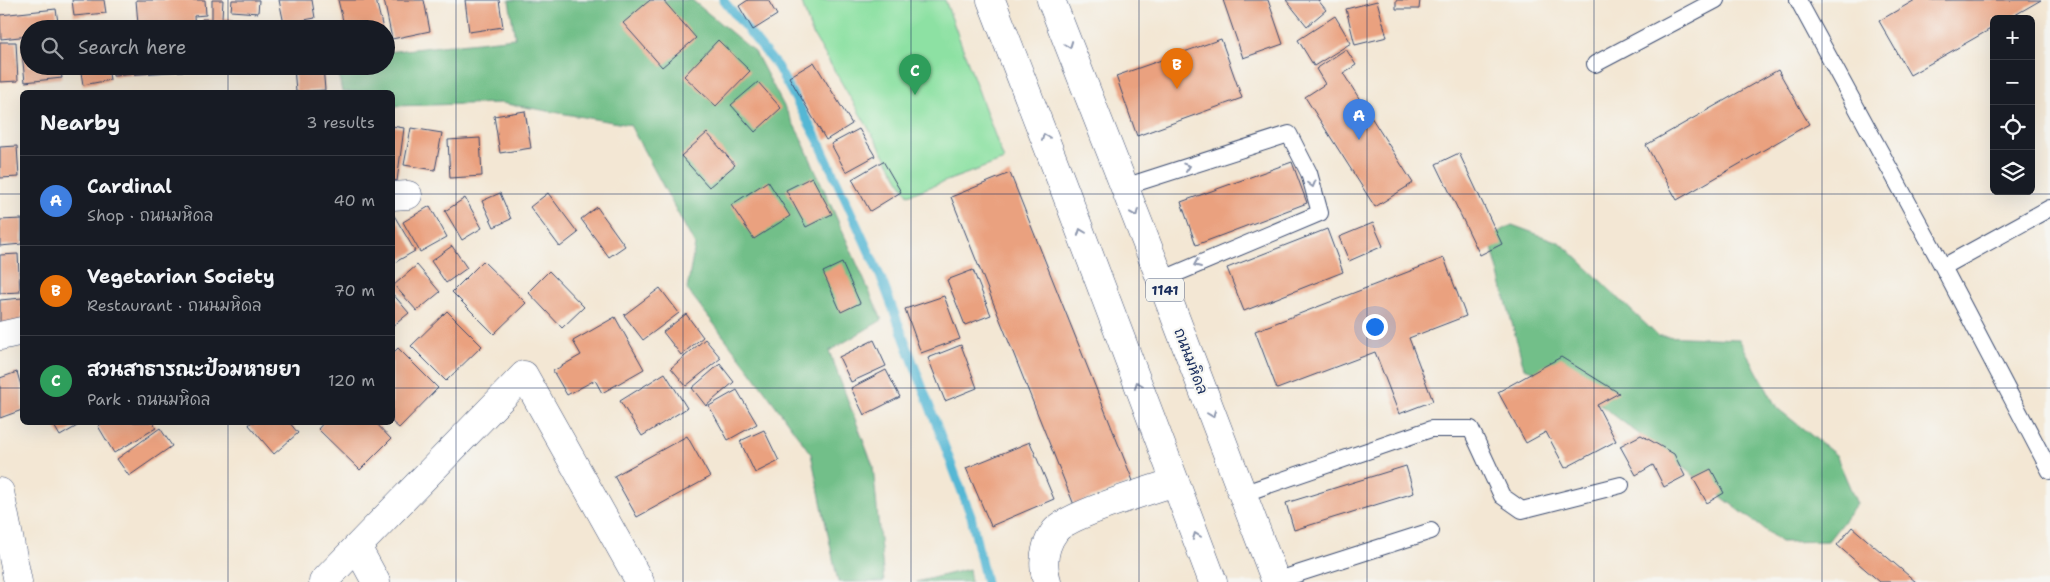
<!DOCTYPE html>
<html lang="en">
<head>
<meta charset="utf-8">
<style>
	body { margin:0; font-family:"Shantell Sans","Playpen Sans Thai",sans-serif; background:#242831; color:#f1f3f6 }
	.controls { position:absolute; right:15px; top:15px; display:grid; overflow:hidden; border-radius:8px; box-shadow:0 5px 20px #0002 }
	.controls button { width:45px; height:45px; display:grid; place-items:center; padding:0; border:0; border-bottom:1px solid #363941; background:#171b24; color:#f1f3f6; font:25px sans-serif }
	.you { position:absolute; left:1374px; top:326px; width:18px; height:18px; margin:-12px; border:4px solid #fff; border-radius:50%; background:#1a73e8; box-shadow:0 0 0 8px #1a73e833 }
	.badge { display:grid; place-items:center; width:32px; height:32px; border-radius:50%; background:#0f766e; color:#fff; font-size:16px; font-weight:700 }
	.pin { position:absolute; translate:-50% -41px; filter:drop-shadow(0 1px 2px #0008) }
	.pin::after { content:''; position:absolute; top:26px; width:18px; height:15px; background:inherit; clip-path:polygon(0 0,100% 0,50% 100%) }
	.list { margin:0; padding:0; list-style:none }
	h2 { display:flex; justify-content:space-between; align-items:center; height:65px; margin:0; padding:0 20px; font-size:21px }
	h2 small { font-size:16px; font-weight:400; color:#9ea1a6 }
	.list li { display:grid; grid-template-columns:32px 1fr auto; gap:15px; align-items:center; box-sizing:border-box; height:90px; padding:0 20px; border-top:1px solid #363941 }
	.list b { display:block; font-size:19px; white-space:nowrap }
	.list p { margin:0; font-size:16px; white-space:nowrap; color:#9ea1a6 }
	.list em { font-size:16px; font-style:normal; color:#9ea1a6 }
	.icon { flex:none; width:28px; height:28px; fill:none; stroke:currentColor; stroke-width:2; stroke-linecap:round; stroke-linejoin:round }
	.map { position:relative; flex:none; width:2050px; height:582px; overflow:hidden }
	.search { position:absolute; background:#171b24; box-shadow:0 5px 20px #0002; left:20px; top:20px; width:375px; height:55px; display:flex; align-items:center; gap:12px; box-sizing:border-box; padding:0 18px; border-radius:28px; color:#9ea1a6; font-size:19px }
	.panel { position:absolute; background:#171b24; box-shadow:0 5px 20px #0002; left:20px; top:90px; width:375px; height:335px; border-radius:8px }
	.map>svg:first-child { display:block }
</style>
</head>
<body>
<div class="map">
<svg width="2050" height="582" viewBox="0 0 2050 582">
	<rect width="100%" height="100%" fill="#f6f6f2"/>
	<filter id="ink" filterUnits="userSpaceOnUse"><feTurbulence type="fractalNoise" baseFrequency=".02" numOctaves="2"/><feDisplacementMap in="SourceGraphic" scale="10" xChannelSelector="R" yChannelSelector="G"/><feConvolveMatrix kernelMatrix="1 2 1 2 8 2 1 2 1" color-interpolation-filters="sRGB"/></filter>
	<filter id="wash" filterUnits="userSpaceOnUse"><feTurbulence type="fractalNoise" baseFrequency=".0096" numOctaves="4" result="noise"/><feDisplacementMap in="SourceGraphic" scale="20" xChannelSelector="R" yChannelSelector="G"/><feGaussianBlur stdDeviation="1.12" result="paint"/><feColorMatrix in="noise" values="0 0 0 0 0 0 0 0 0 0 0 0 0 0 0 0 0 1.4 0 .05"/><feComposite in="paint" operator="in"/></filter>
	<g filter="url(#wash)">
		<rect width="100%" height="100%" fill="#f3e7d4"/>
		<path fill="#8de1a3" stroke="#548880" d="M801,0H945L1004,160L908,195L811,31Z"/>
		<path fill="#72bf89" stroke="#467774" d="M509,0H692L755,52L801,138L882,320L829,351L873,466L884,582H838L811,454L751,372L687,289L695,245L630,125L501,103L393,106L392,92H342L337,66H386V52L515,38Z
			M1512,225L1561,243L1658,336L1739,339L1777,408L1836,455L1857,504L1828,541L1781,542L1573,384L1524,368L1489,237Z
			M969,569L971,582H916Z"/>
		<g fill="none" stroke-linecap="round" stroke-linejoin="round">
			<path stroke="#55b7d4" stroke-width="9" d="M723,0L777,66L818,140L882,280L971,516L986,582"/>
		</g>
		<g id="blocks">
			<path fill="#eaa17f" d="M72,0H104L106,13L74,16Z
				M136,0H205L206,15L194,16L195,29H110V27L138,24Z
				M212,0H223L222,18H231L230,29H202V19H212Z
				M232,0H259L258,13L231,11Z
				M279,0H312L315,18L284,24Z
				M338,0H376L383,29H345Z
				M384,0H424L430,31L392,39Z
				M465,0H499L503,27L469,32Z
				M650,0H663L696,38L662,67L623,23Z
				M748,0H768L777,15L753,30L739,6Z
				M1223,0H1268L1283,44L1243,58Z
				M1286,0H1318L1326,10L1307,26Z
				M1396,0H1420L1419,9H1396Z
				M1915,0H2041L2008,19H1994V27L1910,75L1879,21Z
				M1377,1L1387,37L1355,45L1346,9Z
				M56,9L59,29H29V36L1,39L0,15Z
				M1335,16L1351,43L1314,66L1298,40Z
				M1221,39L1242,98L1137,136L1116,76Z
				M718,40L750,71L716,106L684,76Z
				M0,42H16L18,81L0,82Z
				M21,43H29V66H60L62,78L25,82Z
				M1346,49L1356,65L1343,73L1413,183L1375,207L1305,97L1325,84L1316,69Z
				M814,62L852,124L826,140L789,77Z
				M80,66H108L110,80L83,85Z
				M112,66H197L198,70L113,76Z
				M298,66H323L325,90L296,92L294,67Z
				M1778,70L1809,124L1677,200L1646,145Z
				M758,82L781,108L755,132L731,105Z
				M525,111L531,148L500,153L494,116Z
				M392,126L404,128L397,181L392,180Z
				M411,128L442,133L435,170L404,165Z
				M859,129L875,156L846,172L831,144Z
				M707,133L735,165L709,187L681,156Z
				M480,138L482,176L450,178L448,140Z
				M17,146L19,177L0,178V147Z
				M1459,153L1502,244L1480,255L1436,164Z
				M883,161L901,192L870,211L852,179Z
				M1292,162L1307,203L1196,245L1181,202Z
				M1010,173L1133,481L1074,505L951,197Z
				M812,177L832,214L806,227L786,190Z
				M768,181L790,216L754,239L731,205Z
				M500,193L511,219L494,227L482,201Z
				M548,193L578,233L560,247L530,207Z
				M465,198L482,228L462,240L445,211Z
				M430,206L447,237L420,252L403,222Z
				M597,207L625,246L609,257L581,219Z
				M392,212L415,251L392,264Z
				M22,219V244L0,246V220Z
				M1373,223L1383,246L1349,261L1339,237Z
				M1327,229L1343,272L1244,311L1227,268Z
				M452,246L467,268L446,283L431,261Z
				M18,254L20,292L0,293V255Z
				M1444,258L1466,316L1409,338L1433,401L1399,414L1375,352L1277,389L1255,331Z
				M483,261L526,303L494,334L452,292Z
				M842,263L860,303L841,312L823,272Z
				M417,265L440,292L417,311L394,285Z
				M973,270L991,315L965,325L947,280Z
				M549,271L584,307L562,328L528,292Z
				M660,288L679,313L643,340L624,315Z
				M392,293L409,313L392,327Z
				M944,296L960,339L921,353L905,309Z
				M22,298V323L0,325V300Z
				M447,311L482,346L446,381L411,346Z
				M686,314L703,337L681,355L663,332Z
				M615,317L644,369L602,393L595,380L567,395L553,371L581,355L573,341Z
				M705,339L721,358L686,386L671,368Z
				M874,340L886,366L851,382L839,357Z
				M961,345L977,388L945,401L928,358Z
				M398,348L438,388L399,428L392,422V354Z
				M1561,357L1619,393L1597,405L1616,441L1565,468L1546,432L1526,443L1498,392Z
				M720,364L734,382L706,406L692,388Z
				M886,370L900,397L864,415L851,388Z
				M17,372L22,389V410L0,418V378Z
				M665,373L687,408L642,436L620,401Z
				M737,390L757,424L728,440L709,406Z
				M52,422H84L60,436Z
				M104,422H153L156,428L114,453L98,426Z
				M251,422H289L298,433L274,454L249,425Z
				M324,422H375L391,439L360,470L318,429Z
				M160,428L172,446L129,476L117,459Z
				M764,430L779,461L755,473L740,441Z
				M1641,435L1674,454L1685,476L1664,487L1653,465L1636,475L1620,446Z
				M687,436L710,477L637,517L614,476Z
				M1030,442L1054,499L991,526L966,468Z
				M1406,466L1414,493L1294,530L1286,503Z
				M1711,469L1724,493L1707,503L1693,478Z
				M1852,527L1916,582H1880L1837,545Z"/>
		</g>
	</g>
	<g filter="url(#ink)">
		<use href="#blocks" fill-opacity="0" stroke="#3b4b70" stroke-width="1"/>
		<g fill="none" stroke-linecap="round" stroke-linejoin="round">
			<g stroke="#3b4b70" stroke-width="18">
				<path id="service" d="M1798,0L1943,267L2050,471
					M1595,64L1716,0
					M1124,187L1289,134L1309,173L1320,213L1161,280
					M1943,267L2050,208
					M1242,494L1431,429H1471L1502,496L1522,510L1621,485
					M1275,581L1431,531"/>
			</g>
			<g stroke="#3b4b70" stroke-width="29">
				<path id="minor" d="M392,196L408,195
					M0,336L22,331
					M0,492L18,582
					M357,547L376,582
					M323,582L524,375L640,582
					M1047,582C1042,564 1043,547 1055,531C1067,515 1151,490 1175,482"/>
			</g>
			<g stroke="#3b4b70" stroke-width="29">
				<path id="primary" d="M991,0L1062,183L1213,582
					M1051,0L1161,280L1276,582"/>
			</g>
			<use href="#service" stroke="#fff" stroke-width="16"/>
			<use href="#minor" stroke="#fff" stroke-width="28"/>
			<use href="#primary" stroke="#fff" stroke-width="28"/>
		</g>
		<defs><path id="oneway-chevron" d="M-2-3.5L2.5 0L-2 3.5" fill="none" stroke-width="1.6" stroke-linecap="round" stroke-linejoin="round" transform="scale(1.25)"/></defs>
		<g stroke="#8d97ae">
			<use href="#oneway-chevron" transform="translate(1069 45) rotate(69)"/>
			<use href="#oneway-chevron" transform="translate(1045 137) rotate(-111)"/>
			<use href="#oneway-chevron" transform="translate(1187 167) rotate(-18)"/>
			<use href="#oneway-chevron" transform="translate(1312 184) rotate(75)"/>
			<use href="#oneway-chevron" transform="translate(1135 213) rotate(68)"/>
			<use href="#oneway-chevron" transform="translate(1081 232) rotate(-111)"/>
			<use href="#oneway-chevron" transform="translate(1197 264) rotate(157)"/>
			<use href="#oneway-chevron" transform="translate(1138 385) rotate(-111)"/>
			<use href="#oneway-chevron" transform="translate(1212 414) rotate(69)"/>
			<use href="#oneway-chevron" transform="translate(1196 536) rotate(-111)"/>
		</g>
	</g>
	<path fill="none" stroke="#1b2f5e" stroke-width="1" stroke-opacity="0.55" d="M228,0V29M456,0V582M683,0V582M911,0V582M1139,0V582M1367,0V582M1594,0V582M1822,0V582M228,66V92M0,194H22M392,194H2050M0,388H22M392,388H2050M228,422V582"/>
	<g text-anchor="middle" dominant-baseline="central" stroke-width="4.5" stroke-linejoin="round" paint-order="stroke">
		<rect fill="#f6f6f2" stroke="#5d6b8a" stroke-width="1" x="1146" y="278.5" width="38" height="23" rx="4"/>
		<g font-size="14" font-weight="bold" fill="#1b2f5e">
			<text x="1165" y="290">1141</text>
		</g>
		<g font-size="15" fill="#1b2f5e" stroke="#f6f6f2">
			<text transform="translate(1191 361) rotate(69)">ถนนมหิดล</text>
		</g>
	</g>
</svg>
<div class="controls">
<button>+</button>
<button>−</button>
<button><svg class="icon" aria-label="locate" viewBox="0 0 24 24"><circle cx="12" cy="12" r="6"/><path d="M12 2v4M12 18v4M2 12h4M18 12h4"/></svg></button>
<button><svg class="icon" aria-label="layers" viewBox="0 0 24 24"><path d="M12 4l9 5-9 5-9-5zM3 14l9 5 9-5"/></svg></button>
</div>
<div class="you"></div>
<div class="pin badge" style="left:1359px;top:140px;background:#3f7fe0">A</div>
<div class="pin badge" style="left:1177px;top:89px;background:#e8710a">B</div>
<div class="pin badge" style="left:915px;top:95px;background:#2e9e5b">C</div>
<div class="search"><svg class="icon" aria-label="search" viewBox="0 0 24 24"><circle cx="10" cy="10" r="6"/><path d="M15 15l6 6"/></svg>Search here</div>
<section class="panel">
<h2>Nearby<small>3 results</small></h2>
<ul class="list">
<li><span class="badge" style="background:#3f7fe0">A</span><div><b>Cardinal</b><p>Shop · ถนนมหิดล</p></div><em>40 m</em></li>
<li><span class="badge" style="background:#e8710a">B</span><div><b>Vegetarian Society</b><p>Restaurant · ถนนมหิดล</p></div><em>70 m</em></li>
<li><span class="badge" style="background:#2e9e5b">C</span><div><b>สวนสาธารณะป้อมหายยา</b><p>Park · ถนนมหิดล</p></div><em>120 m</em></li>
</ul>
</section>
</div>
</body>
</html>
